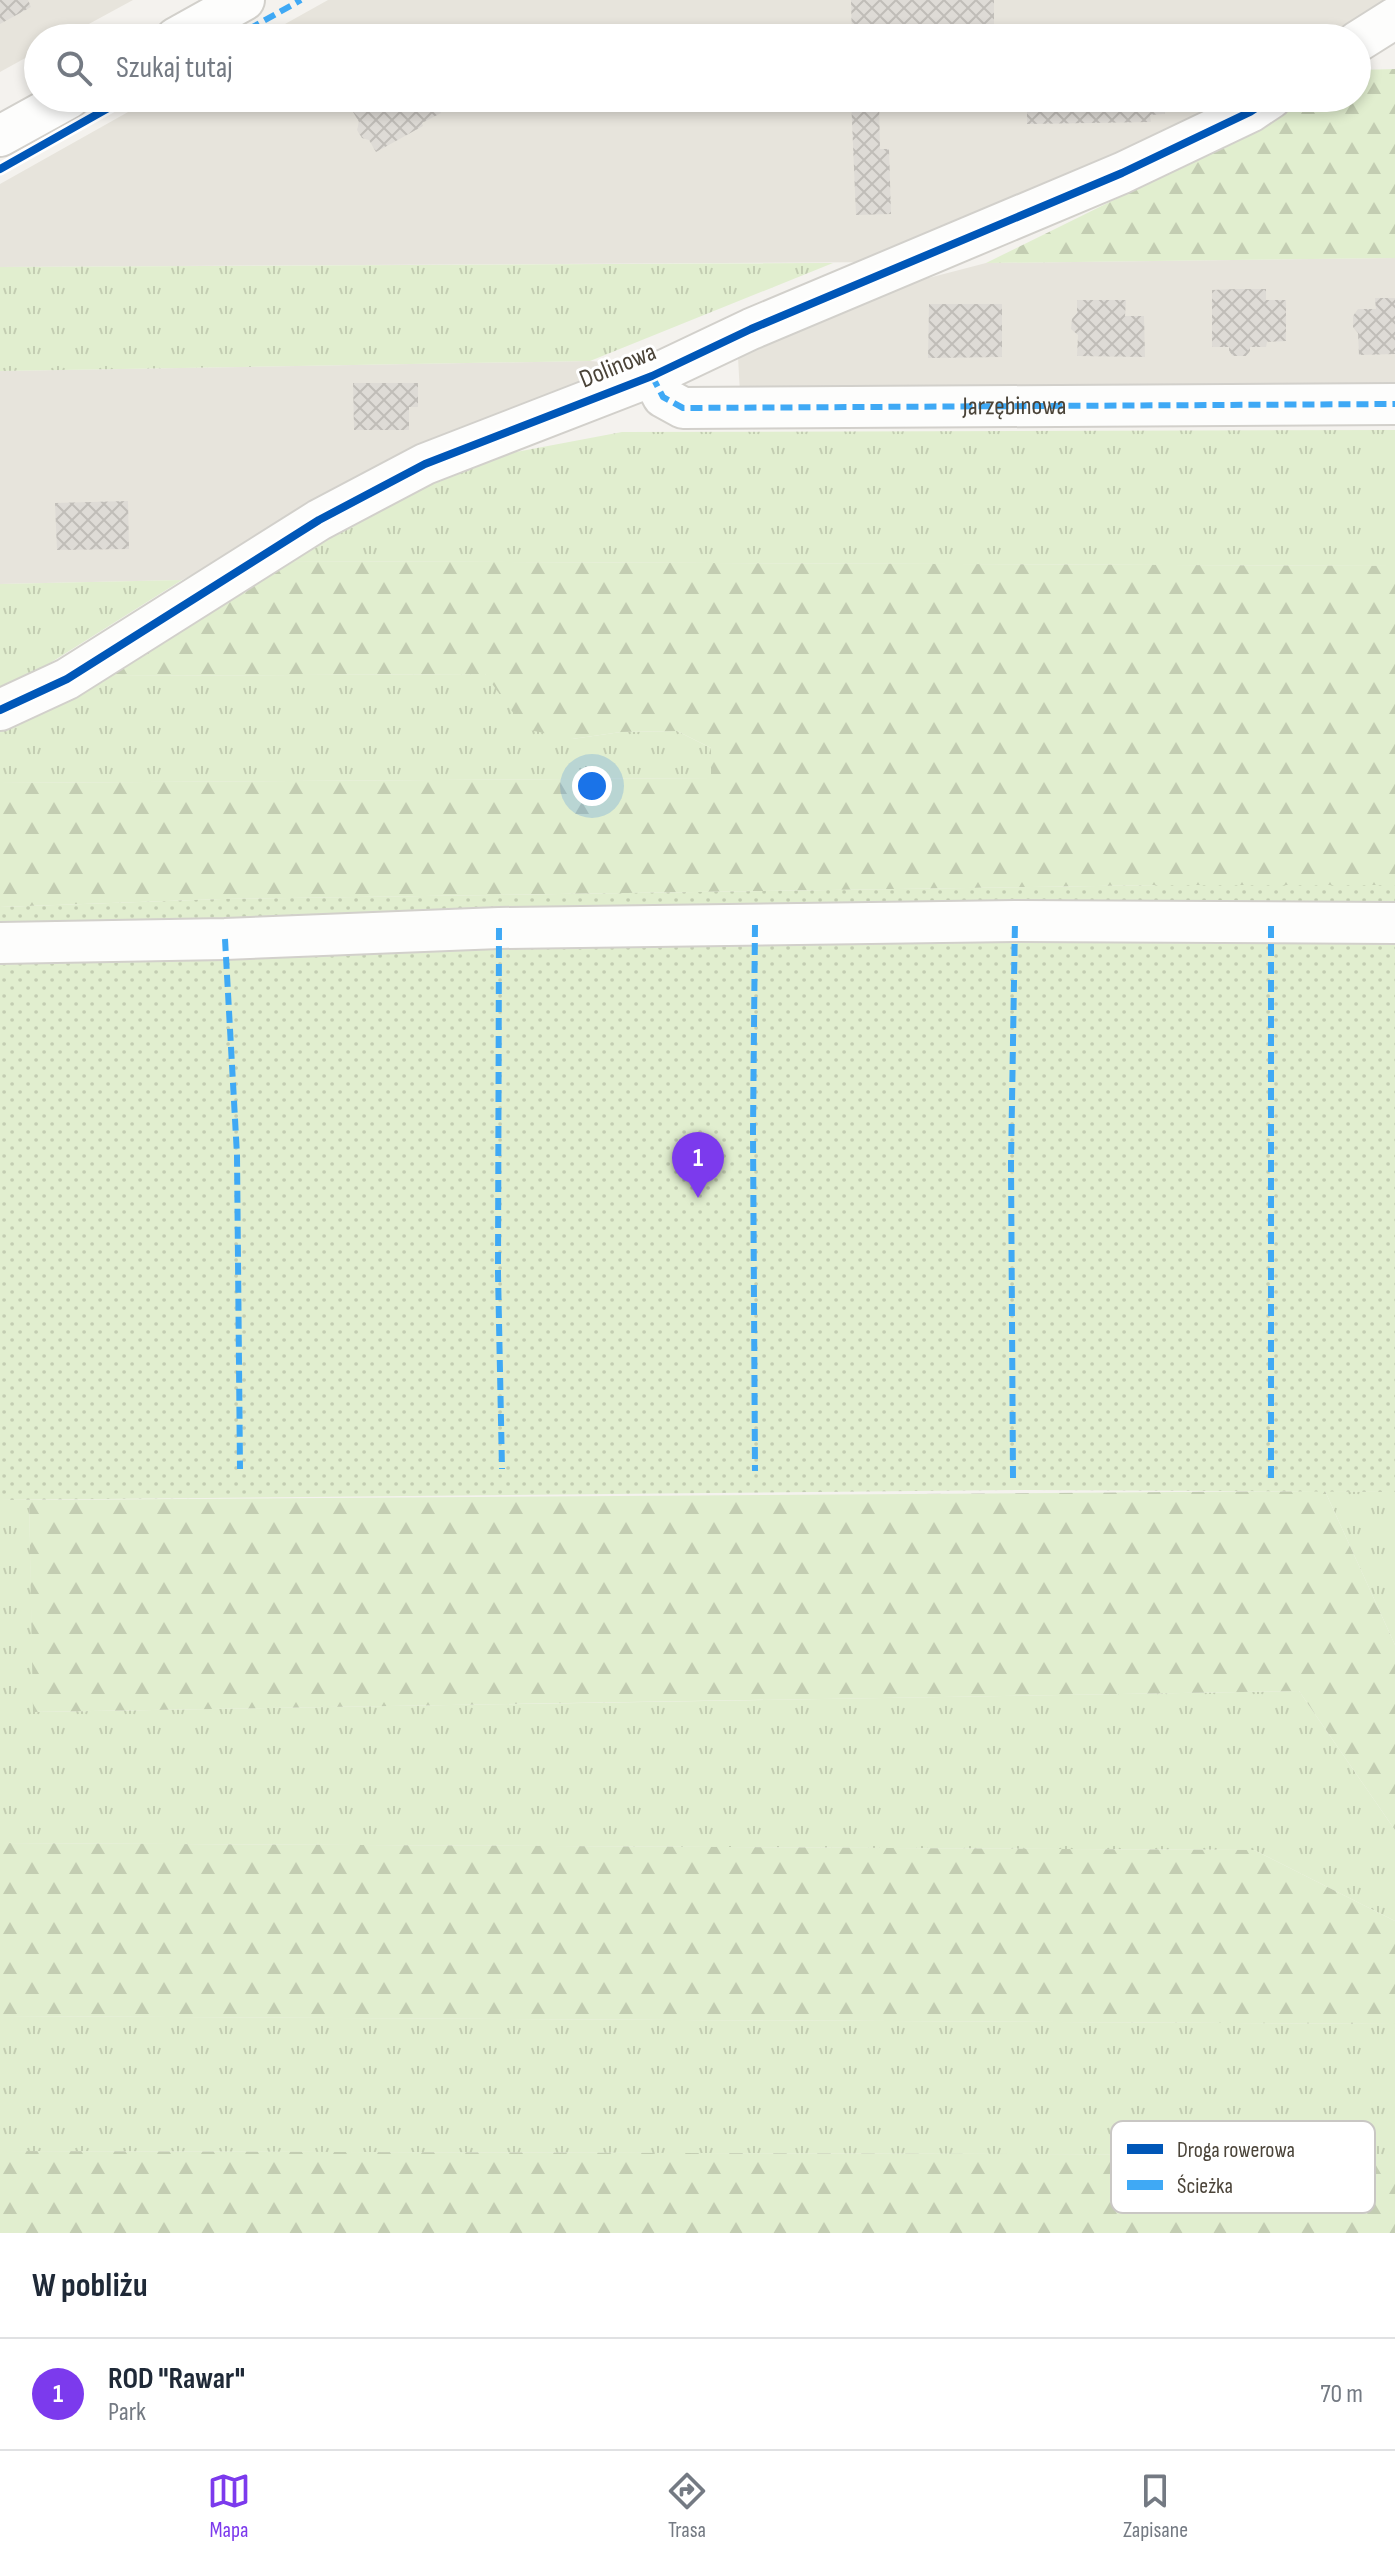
<!DOCTYPE html>
<html lang="pl">
<head>
<meta charset="utf-8">
<style>
	body { margin:0; font-family:"Sofia Sans Condensed",sans-serif; background:#f6f6f7; color:#1f2937 }
	.you { position:absolute; left:592px; top:786px; width:28px; height:28px; margin:-20px; border:6px solid #fff; border-radius:50%; background:#1a73e8; box-shadow:0 0 0 12px #1a73e833 }
	.badge { display:grid; place-items:center; width:52px; height:52px; border-radius:50%; background:#7c3aed; color:#fff; font-size:26px; font-weight:700 }
	.pin { position:absolute; translate:-50% -66px; filter:drop-shadow(0 2px 4px #0008) }
	.pin::after { content:''; position:absolute; top:42px; width:28px; height:24px; background:inherit; clip-path:polygon(0 0,100% 0,50% 100%) }
	.list { margin:0; padding:0; list-style:none }
	h2 { display:flex; justify-content:space-between; align-items:center; height:104px; margin:0; padding:0 32px; font-size:34px }
	h2 small { font-size:26px; font-weight:400; color:#747a83 }
	.list li { display:grid; grid-template-columns:52px 1fr auto; gap:24px; align-items:center; box-sizing:border-box; height:112px; padding:0 32px; border-top:2px solid #e0e1e3 }
	.list b { display:block; font-size:30px; white-space:nowrap }
	.list p { margin:0; font-size:26px; white-space:nowrap; color:#747a83 }
	.list em { font-size:26px; font-style:normal; color:#747a83 }
	.icon { flex:none; width:44px; height:44px; fill:none; stroke:currentColor; stroke-width:2; stroke-linecap:round; stroke-linejoin:round }
	.map { position:relative; flex:none; width:1395px; height:2233px; overflow:hidden }
	.search { position:absolute; background:#fff; box-shadow:0 4px 12px #0003; left:24px; right:24px; top:24px; height:88px; display:flex; align-items:center; gap:20px; box-sizing:border-box; padding:0 28px; border-radius:44px; color:#747a83; font-size:30px }
	.sheet { height:216px; background:#fff }
	nav { display:flex; justify-content:space-around; align-items:center; box-sizing:border-box; height:112px; border-top:2px solid #e0e1e3; background:#fff; font-size:22px; color:#747a83 }
	nav a { display:grid; justify-items:center; gap:4px }
	nav .on { color:#7c3aed }
	.map>svg:first-child { display:block }
</style>
</head>
<body>
<div class="map">
<svg width="1395" height="2233" viewBox="0 0 1395 2233">
	<defs>
		<pattern id="grass-tufts" width="24" height="20" patternUnits="userSpaceOnUse" patternTransform="scale(2)"><rect width="24" height="20" fill="#e1eecf"/><path d="M3 7l-1-3M5 7V3M7 7l1-3M15 17l-1-3M17 17v-4M19 17l1-3" fill="none" stroke="#c3cdb2"/></pattern>
		<pattern id="forest-firs" width="22" height="20" patternUnits="userSpaceOnUse" patternTransform="scale(2)"><rect width="22" height="20" fill="#e1eecf"/><path d="M5 1l3.5 6h-7zM16 11l3.5 6h-7z" fill="#c3cdb2"/></pattern>
		<pattern id="garden-dots" width="8" height="8" patternUnits="userSpaceOnUse" patternTransform="scale(2)"><rect width="8" height="8" fill="#e1eecf"/><path d="M2 2h.1M6 6h.1" fill="none" stroke="#c3cdb2" stroke-width="1.8" stroke-linecap="round"/></pattern>
		<pattern id="building-cross-hatch" width="8" height="8" patternUnits="userSpaceOnUse" patternTransform="scale(2)"><rect width="8" height="8" fill="#dedbd6"/><path d="M0 0l8 8M0 8l8-8" fill="none" stroke="#c0bdb8"/></pattern>
	</defs>
	<rect width="100%" height="100%" fill="#f4f2ee"/>
	<path fill="#e7e4dc" d="M0,0H133L63,38H38V51L0,72Z
		M328,0H1386L1339,38H260Z
		M153,98H1240L887,262L0,267V184Z
		M1395,258V390L740,394L738,357L894,287L986,263Z
		M590,361L636,365L383,478L182,580L0,584V371Z"/>
	<path fill="url(#grass-tufts)" d="M833,263L590,361L0,371V267Z
		M1395,430V566L266,561L417,483L516,452L622,432Z
		M182,580L4,692L0,694V584Z
		M485,674L572,739L621,732L677,731L711,748V778L0,783V719L95,676Z
		M1325,1491L1395,1492V1645Z
		M0,1500H29L34,1712L1299,1691L1395,1830V1921L1254,1850L0,1843Z
		M0,2016L1395,2024V2155L0,2151Z"/>
	<path fill="url(#forest-firs)" d="M1395,69V258L986,263L1215,150L1284,113L1307,98H1357V70Z
		M266,561L1395,566V885H1162L222,899L0,907V783L711,778V748L677,731L621,732L572,739L525,729L485,674L95,676Z
		M1325,1491L1395,1645V1830L1299,1691L33,1712L29,1500Z
		M0,1843L1254,1850L1395,1921V2024L0,2016Z
		M0,2151L1395,2155V2233H0Z"/>
	<path fill="url(#garden-dots)" d="M1162,885H1395V1492L1025,1490L0,1500V907L222,899Z"/>
	<path fill="url(#building-cross-hatch)" d="M0,0H28L31,7L0,24Z
		M851,0H994V38H852Z
		M361,98H433L441,113L422,123L423,126L376,152L369,140L362,138L357,130L359,122L349,105Z
		M851,98H879L880,149H889L891,214L856,215Z
		M1027,98H1179V107H1165V114L1150,115L1151,122L1027,124Z
		M1235,289H1266V300H1286V341L1267,342L1266,347H1250V351L1246,356H1233L1229,351V347H1212V290Z
		M1375,298H1395V354L1359,355L1358,333L1353,327V316L1358,309H1376Z
		M1077,300H1126L1125,316H1144L1145,357L1077,356L1078,335L1071,329L1072,319L1077,313Z
		M929,304H1002V357L928,358Z
		M353,383H418V407H409V430H354Z
		M128,501L129,549L57,550L55,503Z"/>
	<g fill="none" stroke-linecap="round" stroke-linejoin="round">
		<g stroke="#d2d0cb" stroke-width="44">
			<g id="minor">
				<path d="M176,38L244,0"/>
				<path d="M1357,42L1395,18"/>
				<path d="M0,136L69,98"/>
				<path id="s1" d="M652,376L663,397L683,408L1395,404"/>
				<path d="M0,710L67,679L319,520L425,464L652,376L751,329L1122,173L1250,112L1271,98"/>
				<path d="M0,943L225,939L499,928L1015,921L1395,923"/>
			</g>
		</g>
		<path stroke="#d3d2cc" stroke-width="5" stroke-dasharray="4 4" stroke-linecap="butt" d="M117,38L137,27"/>
		<use href="#minor" stroke="#fdfdfc" stroke-width="40"/>
		<path stroke="#3fa9f5" stroke-width="6" stroke-dasharray="12 6" stroke-linecap="butt" d="M233,38L301,0
			M652,376L663,397L683,408L1395,404
			M755,925L753,1132L755,1471
			M499,928L498,1273L502,1469
			M225,939L237,1155L240,1469
			M1013,1478L1011,1163L1015,921
			M1271,1478V923"/>
		<g stroke="#fff" stroke-width="13">
			<path id="cycleway" d="M0,169L126,98
				M0,710L67,679L319,520L425,464L652,376L751,329L1122,173L1250,112L1271,98"/>
		</g>
		<use href="#cycleway" stroke="#0057b8" stroke-width="8"/>
	</g>
	<g text-anchor="middle" dominant-baseline="central" stroke-width="6" stroke-linejoin="round" paint-order="stroke">
		<g font-size="26" fill="#4b4439" stroke="#fff">
			<text transform="translate(618 366) rotate(-22)">Dolinowa</text>
			<text stroke="none"><textPath href="#s1" startOffset="378">Jarzębinowa</textPath></text>
		</g>
	</g>
	<rect x="1111" y="2121" width="264" height="92" rx="12" fill="#fff" stroke="#c9c7c4" stroke-width="2"/>
	<rect x="1127" y="2144" width="36" height="10" fill="#0057b8"/>
	<rect x="1127" y="2180" width="36" height="10" fill="#3fa9f5"/>
	<g font-size="22" fill="#4b4439">
		<text x="1177" y="2157">Droga rowerowa</text>
		<text x="1177" y="2193">Ścieżka</text>
	</g>
</svg>
<div class="you"></div>
<div class="pin badge" style="left:698px;top:1198px">1</div>
<div class="search"><svg class="icon" aria-label="search" viewBox="0 0 24 24"><circle cx="10" cy="10" r="6"/><path d="M15 15l6 6"/></svg>Szukaj tutaj</div>
</div>
<section class="sheet">
<h2>W pobliżu<small></small></h2>
<ul class="list">
<li><span class="badge">1</span><div><b>ROD &quot;Rawar&quot;</b><p>Park</p></div><em>70 m</em></li>
</ul>
</section>
<nav>
<a class="on"><svg class="icon" aria-label="map" viewBox="0 0 24 24"><path d="M3 6l6-2 6 2 6-2v14l-6 2-6-2-6 2zM9 4v14M15 6v14"/></svg>Mapa</a>
<a><svg class="icon" aria-label="directions" viewBox="0 0 24 24"><path d="M12 3l9 9-9 9-9-9zM9 14v-3h6M13 9l2 2-2 2"/></svg>Trasa</a>
<a><svg class="icon" aria-label="saved" viewBox="0 0 24 24"><path d="M7 4h10v16l-5-4-5 4z"/></svg>Zapisane</a>
</nav>
</body>
</html>
